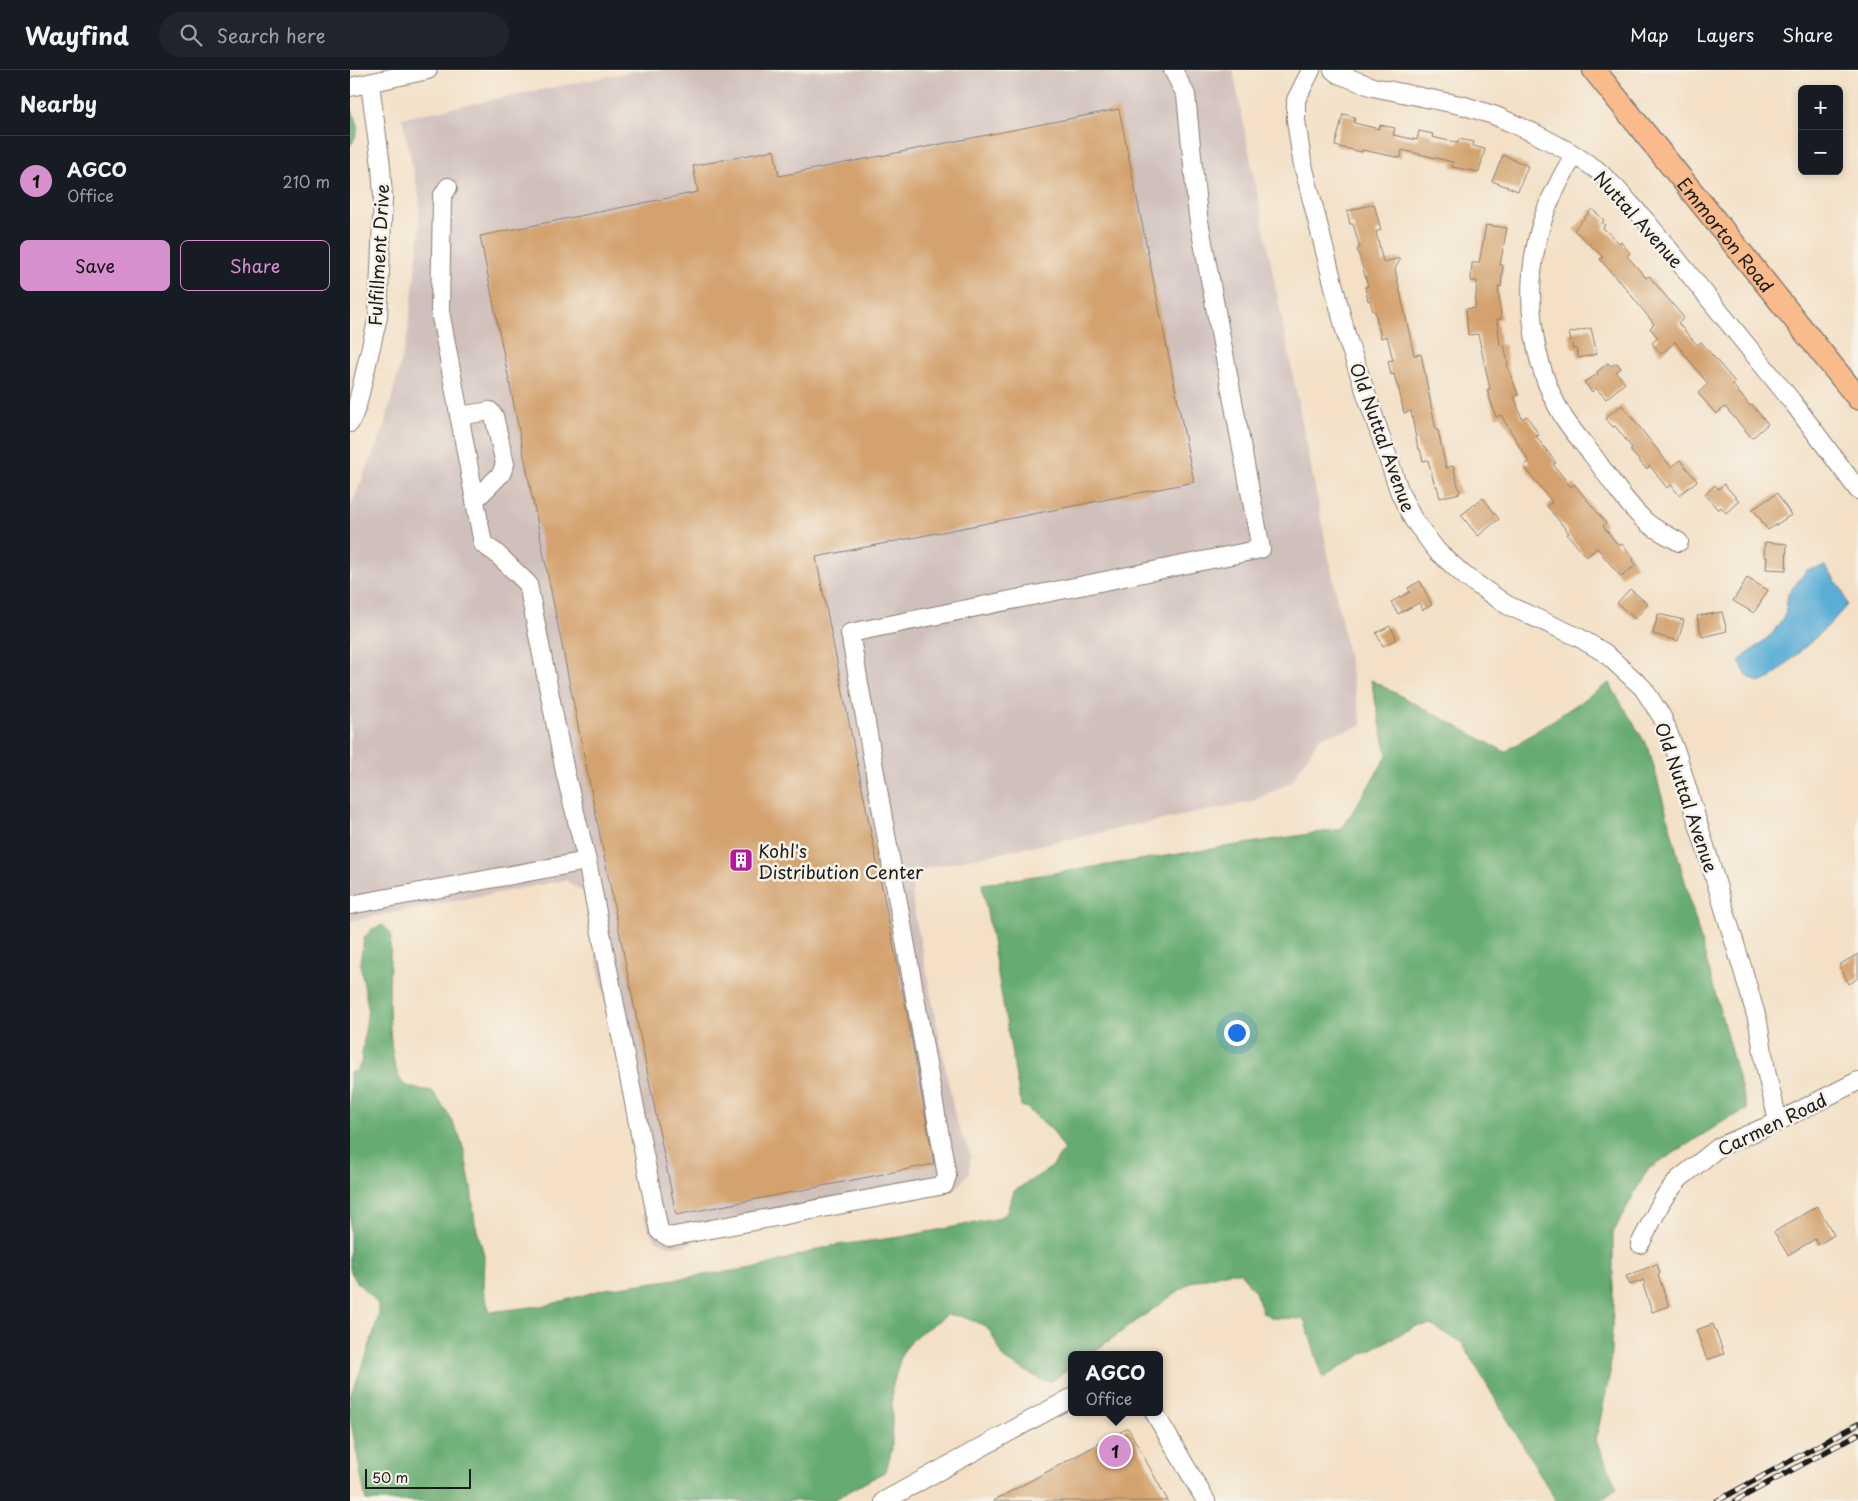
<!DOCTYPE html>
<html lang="en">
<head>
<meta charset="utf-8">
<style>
	body { margin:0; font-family:"Playpen Sans",sans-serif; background:#20242c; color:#f1f3f6 }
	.controls { position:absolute; right:15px; top:15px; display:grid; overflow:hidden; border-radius:8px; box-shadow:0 2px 8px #0003 }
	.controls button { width:45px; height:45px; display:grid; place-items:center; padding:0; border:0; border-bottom:1px solid #363941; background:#171b24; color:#f1f3f6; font:25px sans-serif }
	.scale { position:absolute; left:15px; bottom:12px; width:106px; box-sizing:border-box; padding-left:5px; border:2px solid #1c1c1c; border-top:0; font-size:14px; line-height:18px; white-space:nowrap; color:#1c1c1c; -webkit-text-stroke:4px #f7f3e8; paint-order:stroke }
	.you { position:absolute; left:886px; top:962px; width:18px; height:18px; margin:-12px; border:4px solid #fff; border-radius:50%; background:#1a73e8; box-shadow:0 0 0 8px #1a73e833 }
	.badge { display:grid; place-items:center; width:32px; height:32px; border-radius:50%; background:#d690ce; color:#111; font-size:16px; font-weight:700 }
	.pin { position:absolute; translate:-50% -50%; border:2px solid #fff; box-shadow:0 1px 5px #0006 }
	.popup { position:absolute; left:718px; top:1281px; width:95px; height:65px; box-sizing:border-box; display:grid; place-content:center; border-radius:8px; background:#171b24; filter:drop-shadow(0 1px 4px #0005); font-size:16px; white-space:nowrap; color:#9ea1a6 }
	.popup b { font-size:19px; color:#f1f3f6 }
	.popup::after { content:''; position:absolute; left:50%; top:100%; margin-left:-10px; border:10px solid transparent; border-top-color:#171b24 }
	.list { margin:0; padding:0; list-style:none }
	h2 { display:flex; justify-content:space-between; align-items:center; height:65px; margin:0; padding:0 20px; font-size:21px }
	h2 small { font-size:16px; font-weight:400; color:#9ea1a6 }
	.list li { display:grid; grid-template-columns:32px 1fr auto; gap:15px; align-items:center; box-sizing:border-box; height:90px; padding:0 20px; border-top:1px solid #363941 }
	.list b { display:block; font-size:19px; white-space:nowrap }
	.list p { margin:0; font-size:16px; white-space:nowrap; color:#9ea1a6 }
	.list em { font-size:16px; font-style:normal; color:#9ea1a6 }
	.actions { display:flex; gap:10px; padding:15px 20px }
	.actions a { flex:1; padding:11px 0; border:1px solid #d690ce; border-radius:8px; text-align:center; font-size:18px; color:#d690ce }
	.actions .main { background:#d690ce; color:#111 }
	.icon { flex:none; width:28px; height:28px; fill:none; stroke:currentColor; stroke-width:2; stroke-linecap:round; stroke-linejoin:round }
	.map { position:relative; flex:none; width:1508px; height:1431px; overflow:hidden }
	header { display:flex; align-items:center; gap:30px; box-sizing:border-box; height:70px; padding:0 25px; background:#171b24; border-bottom:1px solid #363941 }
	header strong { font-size:24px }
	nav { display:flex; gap:28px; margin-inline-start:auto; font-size:18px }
	.search { width:350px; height:45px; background:#20242c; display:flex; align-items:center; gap:12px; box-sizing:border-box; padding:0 18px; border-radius:28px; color:#9ea1a6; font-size:19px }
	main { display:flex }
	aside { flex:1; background:#171b24 }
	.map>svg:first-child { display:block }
</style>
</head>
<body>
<header>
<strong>Wayfind</strong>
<div class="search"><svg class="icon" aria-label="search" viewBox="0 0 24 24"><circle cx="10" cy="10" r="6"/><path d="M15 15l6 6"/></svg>Search here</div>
<nav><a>Map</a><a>Layers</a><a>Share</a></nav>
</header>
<main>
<aside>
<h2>Nearby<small></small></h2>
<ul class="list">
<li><span class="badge">1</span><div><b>AGCO</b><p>Office</p></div><em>210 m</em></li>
</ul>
<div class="actions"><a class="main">Save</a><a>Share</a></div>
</aside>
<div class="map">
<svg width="1508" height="1431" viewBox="0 0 1508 1431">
	<rect width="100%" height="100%" fill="#f7f3e8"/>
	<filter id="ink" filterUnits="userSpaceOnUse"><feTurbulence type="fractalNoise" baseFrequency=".02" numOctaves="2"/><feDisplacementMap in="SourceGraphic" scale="10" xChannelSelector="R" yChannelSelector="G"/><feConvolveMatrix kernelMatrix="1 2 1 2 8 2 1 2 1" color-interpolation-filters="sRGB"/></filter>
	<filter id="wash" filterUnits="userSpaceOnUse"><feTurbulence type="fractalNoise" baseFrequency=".0096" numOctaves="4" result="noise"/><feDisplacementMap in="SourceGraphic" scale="20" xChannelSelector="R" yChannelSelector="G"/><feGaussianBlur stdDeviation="1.12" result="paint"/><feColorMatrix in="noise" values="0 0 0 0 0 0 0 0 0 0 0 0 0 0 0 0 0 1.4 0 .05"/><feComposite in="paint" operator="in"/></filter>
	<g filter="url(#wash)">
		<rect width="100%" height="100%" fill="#f3e0c6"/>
		<path fill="#d0c0bc" d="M289,0H883L1012,656L970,667L941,712L901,732L576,798L562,813L563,835L606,1051L621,1086L619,1103L607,1118L590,1124L355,1165L335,1176H319L306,1170L299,1159L294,1145L295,1122L233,822L215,810L0,851V438L33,361L57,268L70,162L69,144L70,132L52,48Z"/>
		<path fill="#66ab71" stroke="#416446" d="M0,38C10,52 10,62 0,76Z
			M1021,610L1155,682L1259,613L1299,679L1397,1040L1379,1048L1297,1100L1263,1163V1238L1260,1303L1246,1370L1267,1418L1248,1431H1206L1112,1273L1081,1255L1066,1256L1016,1282L973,1308L954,1249L923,1248L913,1243L905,1222L890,1202H879L841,1212L739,1285H721V1297L702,1311L692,1310L655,1290L640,1261L631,1254L610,1246L597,1245L567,1265L552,1283L542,1318V1379L536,1401L482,1431H16L0,1348V1326L16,1287L29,1245L28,1234L6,1211L0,1200V1002H6L11,993L18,938L10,893L14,868L22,859L33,855L41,864C40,894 33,997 55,1015C61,1019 74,1019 82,1021L98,1043L110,1067L114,1081L121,1117L125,1153L134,1185L133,1220L140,1242L198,1235L255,1219L410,1197L480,1176L551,1167L645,1149L656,1144L664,1121L702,1097L714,1079L703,1061L677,1038L671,1036L632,814L992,759L1037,686Z"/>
		<path fill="#5baed7" stroke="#3c657a" d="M1475,496L1493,521L1497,535L1477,557L1421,608L1409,613L1397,606L1389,591L1422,564L1435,545L1438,524L1457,500Z"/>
		<g id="blocks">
			<path fill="#d3a26e" d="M769,39L844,412L466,487L554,928L584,1094L326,1145L130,166L348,122L343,96L424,80L429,106Z
				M993,44L1005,47L1004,53L1029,59L1030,55L1045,58L1043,65L1067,70L1069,61L1083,64L1082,67L1108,73L1109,69L1124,72L1123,76L1135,79L1129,102L1102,97L1103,92L1052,80L1051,88L1012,80V82L985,76Z
				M1153,85L1178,96L1168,121L1142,111Z
				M1024,134L1031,160L1026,162L1033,192L1051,188L1045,199L1064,285L1071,284L1086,360H1088L1096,398L1103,396L1110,423L1090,428L1087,416H1085L1078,390L1073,391L1070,379H1068L1061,341L1054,343L1048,316H1047L1044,304L1041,305L1038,291L1043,290L1037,266L1031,268L1025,241H1023L1020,230L1018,231L1015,217L1018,216L1007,179L1010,178L1003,154H1000L997,141Z
				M1242,139L1254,150L1252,153L1255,155L1253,158L1269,173L1271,172L1280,183L1277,186L1296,208L1299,206L1334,248L1328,253L1347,275L1351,272L1385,312L1382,314L1400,336L1402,335L1418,354L1402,368L1375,337L1366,344L1348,323L1358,314L1325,272L1311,284L1302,273L1308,268L1300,258L1304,254L1270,211L1269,212L1250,189L1253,187L1224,160Z
				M1136,155L1157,158L1150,195H1153L1151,217L1148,216L1151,249H1147L1150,275L1154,274L1158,294L1157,295L1168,325L1164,326L1172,349L1177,346L1189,365L1186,366L1206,393L1203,394L1221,417L1224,414L1256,453L1253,456L1269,476L1272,474L1284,489L1283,490L1286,495L1271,507L1247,478L1236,487L1217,464L1219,463L1197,436L1202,432L1174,396L1179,392L1151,345L1146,347L1137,320L1140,319L1128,264L1118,265L1116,239L1125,238L1127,211H1121L1122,193H1129Z
				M1241,258L1247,284L1229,288L1226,278L1223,279L1219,263Z
				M1258,293L1261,296L1267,293L1271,298L1266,302L1275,313L1256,329L1246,318L1242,322L1234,312L1248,304L1247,302Z
				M1272,335L1321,397L1330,390L1347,411L1329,425L1321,415L1317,418L1300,396L1296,399L1280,380L1282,378L1265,356L1263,357L1255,348Z
				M1374,414L1389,431L1376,443L1371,437L1368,440L1355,424L1365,415L1368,419Z
				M1427,423L1441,445L1418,460L1403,439Z
				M1133,428L1149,449L1128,466L1111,445Z
				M1415,472L1437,474L1436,500L1416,499L1417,487H1414Z
				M1397,508L1418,520L1404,543L1383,531Z
				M1070,511L1082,535L1073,540L1069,533L1048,544L1041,532L1060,522L1058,518Z
				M1280,519L1298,534L1285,549L1267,533Z
				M1372,542L1377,561L1352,567L1347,546Z
				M1308,544L1334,550L1328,571L1303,564Z
				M1040,556L1047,569L1033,576L1026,563Z
				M1508,884V908L1499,914L1489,895Z
				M1467,1136L1484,1165L1468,1175L1465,1169L1438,1185L1424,1162Z
				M1307,1194L1310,1204L1308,1205L1319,1236L1302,1242L1293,1215L1295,1214L1294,1210L1280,1215L1276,1206Z
				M1363,1254L1374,1284L1357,1290L1346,1260Z
				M778,1358L818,1431H643Z"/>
		</g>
	</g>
	<g filter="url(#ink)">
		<use href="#blocks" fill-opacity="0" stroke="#887e71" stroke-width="1"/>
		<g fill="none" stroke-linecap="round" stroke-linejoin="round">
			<g stroke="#887e71" stroke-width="20">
				<path id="minor" d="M961,0L946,30V50L952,91L997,268L1050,423L1063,449L1087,481L1116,507L1157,535L1228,567L1255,583L1293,618L1312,647L1327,685L1392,897L1408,952L1416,1001L1428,1051
					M983,0L988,4L1023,17L1115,36L1146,46L1184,63L1220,82L1246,99L1265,117L1296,151L1441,330L1508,420
					M0,17L78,0
					M1224,85C1213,104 1201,125 1194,146C1172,211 1178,289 1214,348C1223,362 1234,374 1244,387C1259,408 1275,432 1294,450C1303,459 1318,465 1329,472
					M98,117L92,127L90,241L133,474L146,483L178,514L215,702L237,791L309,1161L319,1167L594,1115L597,1106L500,563L911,479L848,146L836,25L823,0
					M109,346L140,341L144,346L155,394L151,404L125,430
					M0,353L7,336L28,247L33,128L31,96L20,14
					M0,835L237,791
					M1290,1174L1313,1129L1329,1109L1369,1077L1425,1053L1508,1011
					M804,1342L856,1431
					M534,1431L721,1328"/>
			</g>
			<g stroke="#887e71" stroke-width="25">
				<g id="major">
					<path id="s1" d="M1244,0L1508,328"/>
				</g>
			</g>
			<use href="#minor" stroke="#fff" stroke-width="18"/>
			<use href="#major" stroke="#fabb8c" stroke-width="22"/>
			<g stroke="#1c1c1c" stroke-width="5.5">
				<path id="rail" d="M1367,1431L1508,1354
					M1385,1431L1508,1364"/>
			</g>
			<use href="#rail" stroke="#f7f3e8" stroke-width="4" stroke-dasharray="11" stroke-linecap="butt"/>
		</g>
	</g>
	<defs>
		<g id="building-square" transform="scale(1.25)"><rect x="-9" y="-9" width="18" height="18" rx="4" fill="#b5179e" stroke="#f7f3e8"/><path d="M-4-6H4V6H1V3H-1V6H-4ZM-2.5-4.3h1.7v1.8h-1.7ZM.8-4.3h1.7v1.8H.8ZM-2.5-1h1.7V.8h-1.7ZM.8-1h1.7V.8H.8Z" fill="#fff"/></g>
	</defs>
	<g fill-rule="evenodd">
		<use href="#building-square" x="391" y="790"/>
	</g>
	<g text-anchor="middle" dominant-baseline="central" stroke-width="5" stroke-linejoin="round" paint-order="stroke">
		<g font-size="18" fill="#1c1c1c" stroke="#f7f3e8">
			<text transform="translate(1289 149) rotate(48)">Nuttal Avenue</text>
			<text stroke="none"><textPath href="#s1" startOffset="211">Emmorton Road</textPath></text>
			<text transform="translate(28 185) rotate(-87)">Fulfillment Drive</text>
			<text transform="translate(1033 367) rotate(70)">Old Nuttal Avenue</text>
			<text transform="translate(1337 727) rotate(71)">Old Nuttal Avenue</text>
			<text transform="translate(1422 1054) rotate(-26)">Carmen Road</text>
		</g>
		<g font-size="18" fill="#1c1c1c" stroke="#f7f3e8" text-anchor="start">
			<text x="408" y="780">Kohl's<tspan x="408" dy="21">Distribution Center</tspan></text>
		</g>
	</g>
</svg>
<div class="controls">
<button>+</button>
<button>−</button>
</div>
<div class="scale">50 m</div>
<div class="you"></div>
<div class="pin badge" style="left:765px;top:1381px">1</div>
<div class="popup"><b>AGCO</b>Office</div>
</div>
</main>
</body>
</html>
